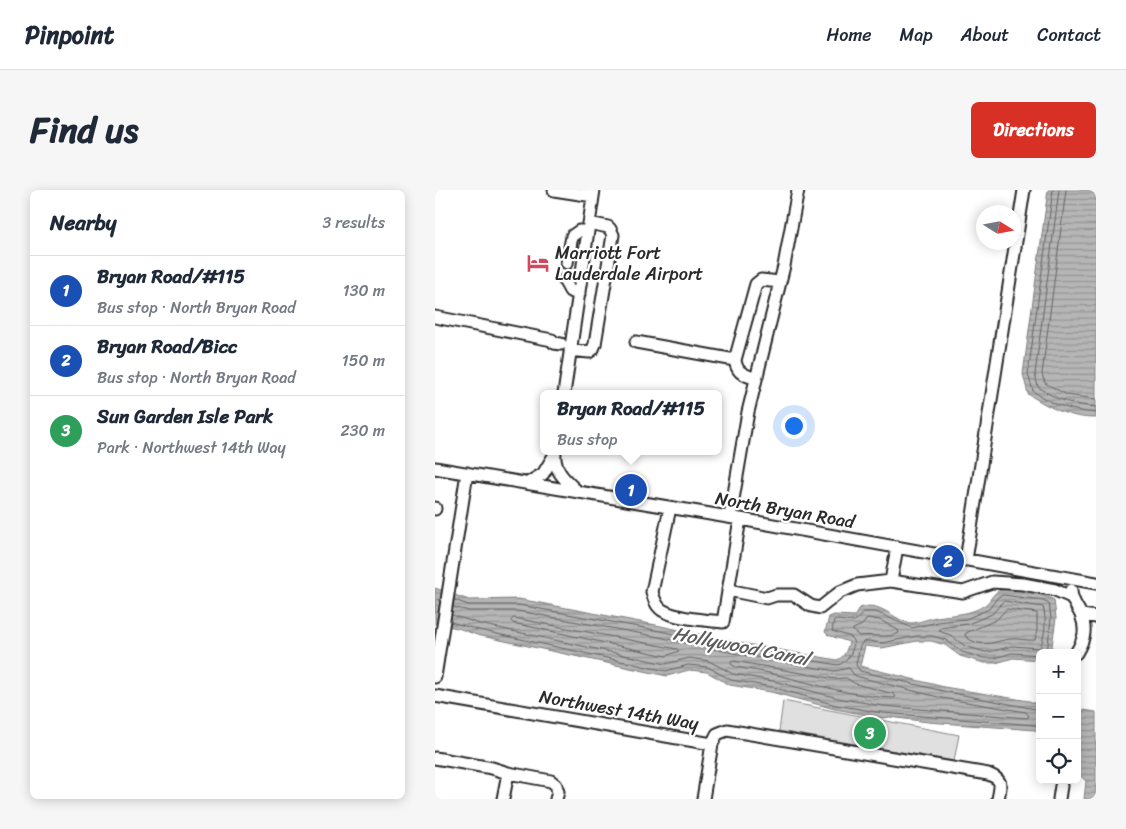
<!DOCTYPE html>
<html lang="en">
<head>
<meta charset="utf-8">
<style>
	body { margin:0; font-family:Sriracha,sans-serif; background:#f6f6f7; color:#1f2937 }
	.controls { position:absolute; right:15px; bottom:15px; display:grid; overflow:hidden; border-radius:8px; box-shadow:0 2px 12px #0003 }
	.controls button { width:45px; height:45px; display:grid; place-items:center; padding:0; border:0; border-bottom:1px solid #e0e1e3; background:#fff; color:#1f2937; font:25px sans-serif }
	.compass { position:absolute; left:541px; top:15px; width:45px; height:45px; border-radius:50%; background:#fff; box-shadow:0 2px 12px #0003; rotate:101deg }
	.you { position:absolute; left:358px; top:235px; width:18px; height:18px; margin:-12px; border:4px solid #fff; border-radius:50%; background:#1a73e8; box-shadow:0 0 0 8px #1a73e833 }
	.badge { display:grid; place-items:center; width:32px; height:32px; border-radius:50%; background:#d93025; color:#fff; font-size:16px; font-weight:700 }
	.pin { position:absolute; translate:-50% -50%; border:2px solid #fff; box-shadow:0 1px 5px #0006 }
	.popup { position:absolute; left:105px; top:200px; width:182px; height:65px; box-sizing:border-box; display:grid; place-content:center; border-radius:8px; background:#fff; filter:drop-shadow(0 1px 4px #0005); font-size:16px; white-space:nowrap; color:#747a83 }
	.popup b { font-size:19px; color:#1f2937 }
	.popup::after { content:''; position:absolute; left:50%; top:100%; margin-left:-10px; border:10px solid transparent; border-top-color:#fff }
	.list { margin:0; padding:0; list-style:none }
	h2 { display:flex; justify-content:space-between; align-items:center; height:65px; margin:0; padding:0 20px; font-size:21px }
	h2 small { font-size:16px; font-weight:400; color:#747a83 }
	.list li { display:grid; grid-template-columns:32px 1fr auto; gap:15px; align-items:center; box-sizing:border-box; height:70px; padding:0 20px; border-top:1px solid #e0e1e3 }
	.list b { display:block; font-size:19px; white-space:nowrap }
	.list p { margin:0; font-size:16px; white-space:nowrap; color:#747a83 }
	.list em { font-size:16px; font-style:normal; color:#747a83 }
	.icon { flex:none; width:28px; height:28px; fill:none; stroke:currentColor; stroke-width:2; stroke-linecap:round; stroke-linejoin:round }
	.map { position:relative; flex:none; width:661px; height:609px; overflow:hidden; border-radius:8px }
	header { display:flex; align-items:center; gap:30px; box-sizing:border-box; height:70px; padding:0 25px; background:#fff; border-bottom:1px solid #e0e1e3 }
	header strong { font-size:24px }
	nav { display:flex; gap:28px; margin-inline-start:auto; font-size:18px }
	.intro { display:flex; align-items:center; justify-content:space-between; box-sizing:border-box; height:120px; padding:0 30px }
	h1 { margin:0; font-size:35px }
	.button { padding:12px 22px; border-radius:8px; background:#d93025; color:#fff; font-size:18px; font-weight:700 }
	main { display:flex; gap:30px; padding:0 30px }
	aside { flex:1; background:#fff; border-radius:8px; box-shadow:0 2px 12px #0003 }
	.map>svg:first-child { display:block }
</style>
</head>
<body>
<header>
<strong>Pinpoint</strong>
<nav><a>Home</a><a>Map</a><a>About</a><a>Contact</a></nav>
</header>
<div class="intro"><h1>Find us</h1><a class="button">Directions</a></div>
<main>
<aside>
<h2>Nearby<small>3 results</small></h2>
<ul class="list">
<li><span class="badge" style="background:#1a4fb4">1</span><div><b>Bryan Road/#115</b><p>Bus stop · North Bryan Road</p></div><em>130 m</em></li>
<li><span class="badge" style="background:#1a4fb4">2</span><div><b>Bryan Road/Bicc</b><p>Bus stop · North Bryan Road</p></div><em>150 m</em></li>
<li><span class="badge" style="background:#2e9e5b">3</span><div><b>Sun Garden Isle Park</b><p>Park · Northwest 14th Way</p></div><em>230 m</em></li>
</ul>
</aside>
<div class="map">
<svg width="661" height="609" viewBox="0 0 661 609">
	<defs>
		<pattern id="water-rules" width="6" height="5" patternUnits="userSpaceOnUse" patternTransform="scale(1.25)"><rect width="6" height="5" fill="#b6b6b6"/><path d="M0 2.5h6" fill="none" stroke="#949494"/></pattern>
	</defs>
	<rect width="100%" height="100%" fill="#fff"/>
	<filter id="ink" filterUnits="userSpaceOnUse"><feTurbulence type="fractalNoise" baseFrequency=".02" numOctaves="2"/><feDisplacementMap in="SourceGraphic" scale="10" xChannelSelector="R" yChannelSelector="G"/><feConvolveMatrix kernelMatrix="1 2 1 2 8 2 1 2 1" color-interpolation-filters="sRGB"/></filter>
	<g filter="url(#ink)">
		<path fill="#e0e0e0" stroke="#868686" d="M348,511L524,545L519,571L344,541Z"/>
		<path fill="url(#water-rules)" stroke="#7e7e7e" d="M613,0H661V228C634,228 615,218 593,204L588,184Z
			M0,398L34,410L84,409L221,435L306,453L402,470C410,467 412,459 414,452L393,445L390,442L394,427L399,425L420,426L423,419C444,408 460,432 476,433C484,433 494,428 502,427C519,424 536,425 550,415C557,410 557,402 567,400C578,398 609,404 619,410L621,428L616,463H605V470L578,468L561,473H549L525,466L510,455L496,451H482L447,458L430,456L425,476L509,497L594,511L605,515V543L600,540L493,532L455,527L448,528L400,519L336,502L295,495L272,482L254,480L232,486L42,445L23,438L0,434Z
			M642,519L661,522V609H649L651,591L642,583Z"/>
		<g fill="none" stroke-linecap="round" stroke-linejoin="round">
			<path stroke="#636363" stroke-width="1" d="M618,0L593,184L598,201C617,215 637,221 661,223
				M624,0L600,184L603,197C621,210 639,215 661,217
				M631,0L607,184L610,193L632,205L661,209
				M19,410L34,415H84L220,440L305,458L403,475C413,472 417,463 419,453L416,447L397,441L399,430C414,430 420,436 428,422H441L477,438L503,432L531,429L554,419L563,407L568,405L608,410L614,413L616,428L612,463
				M569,411L608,417C612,430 610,445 605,458L577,456L559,461L550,462L530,456L515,445L504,441L506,438L533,434L557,424Z
				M572,419L602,423V440L600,450C592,451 584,448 576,449C558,451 547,460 530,446L531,443L561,430Z
				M17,425L45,434L231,474L254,468L274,471L298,484L338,491L403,508L448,516L592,528L594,526L591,522L507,508L424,487L419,485L414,478L400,481L303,464L219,446L83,421H34L18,417
				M79,428L242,459L244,461L231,466L78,433L76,431Z
				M433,428L445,430L463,440L464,443C452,449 437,444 424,446L418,441V439L427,435Z
				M16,432L44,440L231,481L253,475L273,477L296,490L337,497L401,515L448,523L600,535L605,537
				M605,465L577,463L560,468H549L527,462L511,450L497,446H482L447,453L434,451L428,452L425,456L421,475L425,481L508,501L605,520
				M299,471L400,489L411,488L421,494L459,504L461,507L459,508C419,507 381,494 342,485C329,481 314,480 301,477L296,474V472Z"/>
			<g stroke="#2b2b2b" stroke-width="15">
				<path id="minor" d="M119,0L158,6
					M132,73L137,46L144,41H153
					M129,90L135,101L144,104
					M0,127L117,150L119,153L126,154
					M201,152L300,170
					M135,160L154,162L158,159L160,154L178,45L175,39L173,37L154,33
					M321,189C309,184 302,184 300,170L321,94L326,90L345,92
					M129,204L159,0
					M120,261C118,280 129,289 142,301
					M0,278L305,329L661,393
					M93,293L108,284L120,264
					M0,318V319
					M235,318L217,402C219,409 221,416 227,420C242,429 270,430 288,432L305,329
					M295,327L313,222L349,76L363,0
					M462,357L456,391L528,402L557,392L588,394L620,400L636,407
					M531,370L589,0
					M293,400L332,408L341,405H359L376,416L385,418L405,402L422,395L456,391
					M636,400C636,411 642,416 646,425C652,440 649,450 641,463
					M646,425L661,427
					M0,487L32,283
					M0,506L277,554L282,544L292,540L553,584C568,590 566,594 563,609
					M0,568L57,578L73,583
					M68,609L73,583L116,591L121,595L123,602L121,609
					M268,609L277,554
					M624,609L626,596"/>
			</g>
			<use href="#minor" stroke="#fff" stroke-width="11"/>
		</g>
	</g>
	<defs>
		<g id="hotel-bare" transform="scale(1.725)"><path d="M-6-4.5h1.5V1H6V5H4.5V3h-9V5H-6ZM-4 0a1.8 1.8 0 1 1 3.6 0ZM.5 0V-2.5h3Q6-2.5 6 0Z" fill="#d1495b" stroke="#fff" stroke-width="2.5" paint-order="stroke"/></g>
	</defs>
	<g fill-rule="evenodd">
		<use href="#hotel-bare" x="103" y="73"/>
	</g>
	<g text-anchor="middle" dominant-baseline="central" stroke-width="4.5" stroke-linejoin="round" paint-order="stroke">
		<g font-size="18" fill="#2b2b2b" stroke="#fff" text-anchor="start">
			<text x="120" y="63">Marriott Fort<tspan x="120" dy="21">Lauderdale Airport</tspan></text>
		</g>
		<g font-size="18" fill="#2b2b2b" stroke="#fff">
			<text transform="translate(350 320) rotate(10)">North Bryan Road</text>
			<text transform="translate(184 520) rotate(10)">Northwest 14th Way</text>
		</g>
		<g font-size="19" font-style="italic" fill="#5c5c5c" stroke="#fff">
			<text transform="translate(306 456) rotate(11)">Hollywood Canal</text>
		</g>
	</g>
</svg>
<div class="controls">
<button>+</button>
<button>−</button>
<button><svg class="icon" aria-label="locate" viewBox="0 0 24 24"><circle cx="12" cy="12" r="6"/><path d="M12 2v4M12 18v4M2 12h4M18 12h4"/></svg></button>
</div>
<svg class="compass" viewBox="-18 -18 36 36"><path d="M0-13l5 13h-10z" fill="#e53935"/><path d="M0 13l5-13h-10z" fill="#747a83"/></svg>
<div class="you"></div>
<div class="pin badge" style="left:196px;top:300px;background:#1a4fb4">1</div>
<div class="popup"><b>Bryan Road/#115</b>Bus stop</div>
<div class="pin badge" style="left:513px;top:371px;background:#1a4fb4">2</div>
<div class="pin badge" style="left:435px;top:543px;background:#2e9e5b">3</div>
</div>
</main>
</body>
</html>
